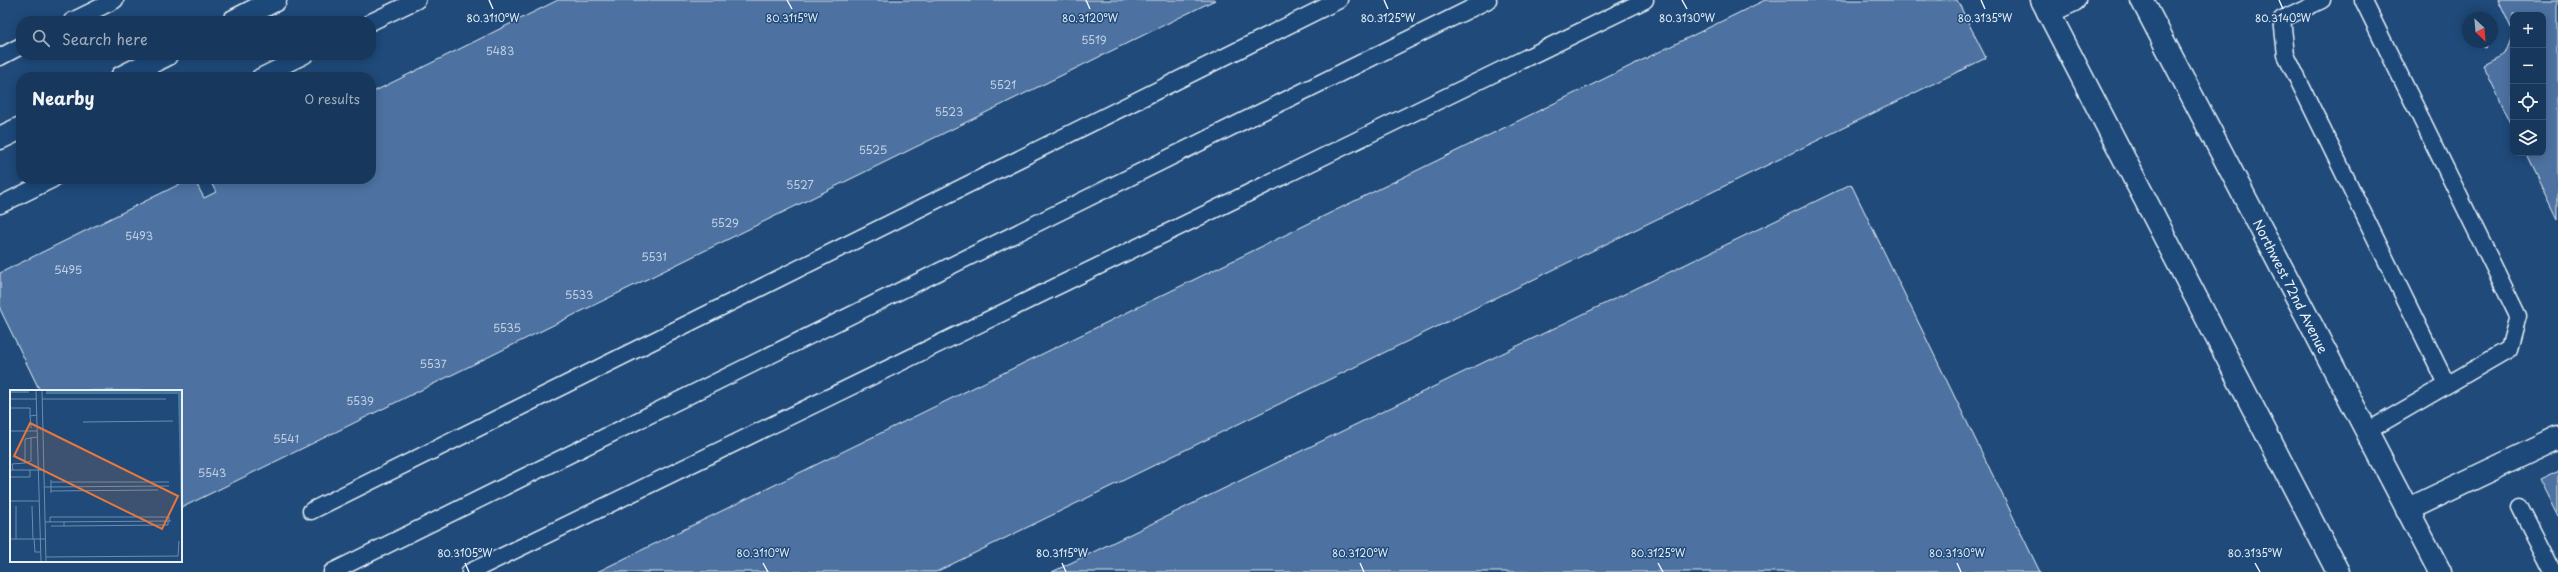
<!DOCTYPE html>
<html lang="en">
<head>
<meta charset="utf-8">
<style>
	body { margin:0; font-family:"Playpen Sans",sans-serif; background:#244365; color:#f1f3f6 }
	.controls { position:absolute; right:12px; top:12px; display:grid; overflow:hidden; border-radius:8px; box-shadow:0 2px 10px #0003 }
	.controls button { width:36px; height:36px; display:grid; place-items:center; padding:0; border:0; border-bottom:1px solid #365272; background:#17385c; color:#f1f3f6; font:20px sans-serif }
	.compass { position:absolute; left:2462px; top:12px; width:36px; height:36px; border-radius:50%; background:#17385c; box-shadow:0 2px 10px #0003; rotate:154deg }
	.list { margin:0; padding:0; list-style:none }
	h2 { display:flex; justify-content:space-between; align-items:center; height:52px; margin:0; padding:0 16px; font-size:17px }
	h2 small { font-size:13px; font-weight:400; color:#9eacbb }
	.icon { flex:none; width:22px; height:22px; fill:none; stroke:currentColor; stroke-width:2; stroke-linecap:round; stroke-linejoin:round }
	.map { position:relative; flex:none; width:2558px; height:572px; overflow:hidden }
	.search { position:absolute; background:#17385c; box-shadow:0 2px 10px #0003; left:16px; top:16px; width:360px; height:44px; display:flex; align-items:center; gap:10px; box-sizing:border-box; padding:0 14px; border-radius:16px; color:#9eacbb; font-size:15px }
	.panel { position:absolute; background:#17385c; box-shadow:0 2px 10px #0003; left:16px; top:72px; width:360px; height:112px; border-radius:16px }
	.map>svg:first-child { display:block }
</style>
</head>
<body>
<div class="map">
<svg width="2558" height="572" viewBox="0 0 2558 572">
	<rect width="100%" height="100%" fill="#1f4a7a"/>
	<filter id="ink" filterUnits="userSpaceOnUse"><feTurbulence type="fractalNoise" baseFrequency=".025" numOctaves="2"/><feDisplacementMap in="SourceGraphic" scale="8" xChannelSelector="R" yChannelSelector="G"/><feConvolveMatrix kernelMatrix="1 2 1 2 8 2 1 2 1" color-interpolation-filters="sRGB"/></filter>
	<g filter="url(#ink)">
		<path fill="#4e72a1" stroke="#e8f1f8" d="M558,0H1215L181,508V391H40L0,309V273L190,179H194L204,198L216,192L209,179H371V93Z
			M1765,0H1957L1986,58L936,572H597Z
			M2498,0H2558V219L2526,153H2543V15H2513V32Z
			M2513,34V127L2483,65L2505,54Z
			M2471,42H2487L2485,48Z
			M1851,184L2040,572H1052Z
			M2558,470V517L2539,479Z"/>
		<g fill="none" stroke-linecap="round" stroke-linejoin="round">
			<g stroke="#e8f1f8" stroke-width="19">
				<path id="service" d="M2322,0L2282,19L2286,55L2447,385
					M2363,0L2518,316L2509,349L2366,432
					M72,21L115,0
					M371,22L417,0
					M0,57L21,46
					M260,77L305,55
					M0,205L53,179
					M2520,507L2553,572
					M311,511L1339,0
					M332,572L1488,0
					M470,572L1645,0"/>
			</g>
			<g stroke="#e8f1f8" stroke-width="25">
				<path id="minor" d="M2048,12L2074,0
					M234,21L275,0
					M122,77L166,55
					M0,138L21,128
					M2407,510L2558,438"/>
			</g>
			<g stroke="#e8f1f8" stroke-width="25">
				<path id="secondary" d="M2042,0L2338,572
					M2142,0L2440,572"/>
			</g>
			<use href="#service" stroke="#1f4a7a" stroke-width="16"/>
			<use href="#minor" stroke="#1f4a7a" stroke-width="22"/>
			<use href="#secondary" stroke="#1f4a7a" stroke-width="22"/>
		</g>
	</g>
	<path fill="none" stroke="#e8f1f8" stroke-width="1.5" d="M489,0L493,9M787,0L792,9M1086,0L1090,9M1384,0L1388,9M1682,0L1687,9M1981,0L1985,9M2279,0L2283,9M465,563L469,572M763,563L768,572M1062,563L1066,572M1360,563L1364,572M1658,563L1663,572M1957,563L1961,572M2255,563L2260,572"/>
	<g text-anchor="middle" dominant-baseline="central" stroke-width="3" stroke-linejoin="round" paint-order="stroke">
		<g font-size="11" fill="#c2d1e2">
			<text x="1094" y="39">5519</text>
			<text x="500" y="50">5483</text>
			<text x="1003" y="84">5521</text>
			<text x="949" y="111">5523</text>
			<text x="873" y="149">5525</text>
			<text x="800" y="184">5527</text>
			<text x="725" y="222">5529</text>
			<text x="139" y="235">5493</text>
			<text x="654" y="256">5531</text>
			<text x="68" y="269">5495</text>
			<text x="579" y="294">5533</text>
			<text x="507" y="327">5535</text>
			<text x="433" y="363">5537</text>
			<text x="360" y="400">5539</text>
			<text x="286" y="438">5541</text>
			<text x="212" y="472">5543</text>
		</g>
		<g font-size="13" fill="#e8f1f8" stroke="#1f4a7a">
			<text transform="translate(2291 286) rotate(63)">Northwest 72nd Avenue</text>
		</g>
	</g>
	<g transform="translate(10 390)">
		<rect width="172" height="172" fill="#1f4a7a"/>
		<path d="M36,0H172V172L168,4H36Z" fill="#477aa1"/>
		<path fill="none" stroke="#477aa1" stroke-width="2" d="M0,2H19"/>
		<path fill="none" stroke="#6f8dac" stroke-width="1" d="M26,0L31,172M32,0L36,172M0,9H27M32,9H156M0,18H20V26L27,25M20,26L21,38M73,32L163,31M0,41H27M15,73L21,71V47M0,80H34M3,80L2,74L15,73V49L27,47M0,87H20V80M41,90V103M41,92H159M34,97L159,96M41,101L148,100M0,111H29M6,116V149M22,116L23,149M35,132L161,131M40,132V127H159V131M41,136H54V132M54,136L158,135V131M0,149H35M24,149L25,162H30M36,167L168,166L169,151"/>
		<path fill="#e8773b" fill-opacity="0.15" stroke="#e8773b" stroke-width="2" d="M20,33L168,106L152,139L4,66Z"/>
		<rect width="172" height="172" fill="none" stroke="#e8f1f8" stroke-width="2"/>
	</g>
	<g font-size="10" text-anchor="middle" fill="#e8f1f8" stroke="#1f4a7a" stroke-width="3" stroke-linejoin="round" paint-order="stroke">
		<text x="792" y="22">80.3115°W</text>
		<text x="1090" y="22">80.3120°W</text>
		<text x="1985" y="22">80.3135°W</text>
		<text x="493" y="22">80.3110°W</text>
		<text x="1388" y="22">80.3125°W</text>
		<text x="1687" y="22">80.3130°W</text>
		<text x="2283" y="22">80.3140°W</text>
		<text x="465" y="557">80.3105°W</text>
		<text x="763" y="557">80.3110°W</text>
		<text x="1062" y="557">80.3115°W</text>
		<text x="1360" y="557">80.3120°W</text>
		<text x="1658" y="557">80.3125°W</text>
		<text x="1957" y="557">80.3130°W</text>
		<text x="2255" y="557">80.3135°W</text>
	</g>
</svg>
<div class="controls">
<button>+</button>
<button>−</button>
<button><svg class="icon" aria-label="locate" viewBox="0 0 24 24"><circle cx="12" cy="12" r="6"/><path d="M12 2v4M12 18v4M2 12h4M18 12h4"/></svg></button>
<button><svg class="icon" aria-label="layers" viewBox="0 0 24 24"><path d="M12 4l9 5-9 5-9-5zM3 14l9 5 9-5"/></svg></button>
</div>
<svg class="compass" viewBox="-18 -18 36 36"><path d="M0-13l5 13h-10z" fill="#e53935"/><path d="M0 13l5-13h-10z" fill="#9eacbb"/></svg>
<div class="search"><svg class="icon" aria-label="search" viewBox="0 0 24 24"><circle cx="10" cy="10" r="6"/><path d="M15 15l6 6"/></svg>Search here</div>
<section class="panel">
<h2>Nearby<small>0 results</small></h2>
<ul class="list">
</ul>
</section>
</div>
</body>
</html>
